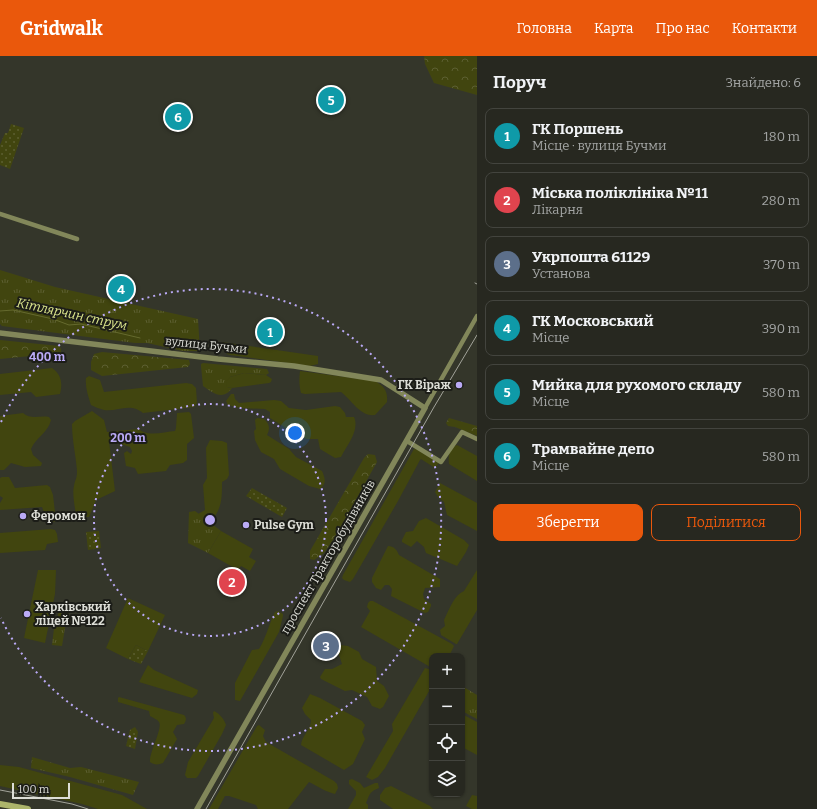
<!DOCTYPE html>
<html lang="uk">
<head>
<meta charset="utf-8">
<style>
	body { margin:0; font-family:Bitter,serif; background:#2f3029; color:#f1f3f6 }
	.controls { position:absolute; right:12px; bottom:12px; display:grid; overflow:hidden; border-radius:8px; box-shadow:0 1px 3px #0004 }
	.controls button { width:36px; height:36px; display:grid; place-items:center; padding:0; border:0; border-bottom:1px solid #43443e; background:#272820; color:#f1f3f6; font:20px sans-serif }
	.scale { position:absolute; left:12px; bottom:10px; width:58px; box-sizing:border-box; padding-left:4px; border:2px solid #ddded7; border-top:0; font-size:11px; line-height:14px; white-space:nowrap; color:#ddded7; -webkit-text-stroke:3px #1c1d18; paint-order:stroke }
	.you { position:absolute; left:295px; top:377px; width:14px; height:14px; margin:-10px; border:3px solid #fff; border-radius:50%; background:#1a73e8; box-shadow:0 0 0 6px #1a73e833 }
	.badge { display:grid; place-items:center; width:26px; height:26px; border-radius:50%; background:#ea580c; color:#fff; font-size:13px; font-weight:700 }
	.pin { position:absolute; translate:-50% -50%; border:2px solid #fff; box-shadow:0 1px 4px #0006 }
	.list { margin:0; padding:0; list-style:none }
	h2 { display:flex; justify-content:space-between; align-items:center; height:52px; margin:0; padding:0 16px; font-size:17px }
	h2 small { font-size:13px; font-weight:400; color:#a4a6a5 }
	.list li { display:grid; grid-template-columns:26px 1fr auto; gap:12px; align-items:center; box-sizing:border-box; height:56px; margin:0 8px 8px; padding:0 8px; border:1px solid #43443e; border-radius:8px }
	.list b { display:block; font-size:15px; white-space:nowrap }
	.list p { margin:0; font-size:13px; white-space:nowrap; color:#a4a6a5 }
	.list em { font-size:13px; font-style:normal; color:#a4a6a5 }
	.actions { display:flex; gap:8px; padding:12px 16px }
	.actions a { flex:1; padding:9px 0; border:1px solid #ea580c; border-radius:8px; text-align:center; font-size:14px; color:#ea580c }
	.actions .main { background:#ea580c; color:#fff }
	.icon { flex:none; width:22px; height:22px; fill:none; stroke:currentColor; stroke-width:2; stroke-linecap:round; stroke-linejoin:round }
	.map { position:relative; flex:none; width:477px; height:753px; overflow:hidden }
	header { display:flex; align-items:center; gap:24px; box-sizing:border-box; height:56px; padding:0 20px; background:#ea580c; color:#fff }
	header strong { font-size:19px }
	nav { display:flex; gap:22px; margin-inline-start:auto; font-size:14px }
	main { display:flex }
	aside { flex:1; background:#272820 }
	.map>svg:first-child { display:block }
</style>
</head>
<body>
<header>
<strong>Gridwalk</strong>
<nav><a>Головна</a><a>Карта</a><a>Про нас</a><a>Контакти</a></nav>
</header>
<main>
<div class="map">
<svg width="477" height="753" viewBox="0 0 477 753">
	<defs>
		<pattern id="grass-tufts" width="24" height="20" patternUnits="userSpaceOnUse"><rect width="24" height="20" fill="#41450f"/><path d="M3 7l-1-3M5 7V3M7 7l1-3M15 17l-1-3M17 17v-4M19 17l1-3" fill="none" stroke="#5c5f31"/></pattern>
		<pattern id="forest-crowns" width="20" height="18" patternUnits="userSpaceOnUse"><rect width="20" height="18" fill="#41450f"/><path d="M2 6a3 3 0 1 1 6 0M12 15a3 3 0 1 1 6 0" fill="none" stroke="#5c5f31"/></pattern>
		<pattern id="park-dots" width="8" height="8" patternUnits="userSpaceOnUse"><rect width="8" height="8" fill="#41450f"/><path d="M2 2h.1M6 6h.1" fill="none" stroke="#5c5f31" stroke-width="1.8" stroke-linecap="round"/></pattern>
	</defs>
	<rect width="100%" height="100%" fill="#34362a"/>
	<path fill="url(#grass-tufts)" d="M0,214L55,231L198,263L200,295H183L147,287H135L2,270L0,268Z
		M203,307L267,313L269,317L266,319L244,317L230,321L227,331L232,332C223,345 213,337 203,330L201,310V308Z
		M195,455L221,475L208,497L188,487L189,456Z
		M55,564L66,566L62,590L52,589Z
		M462,630L477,639V663L462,655Z
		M32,701L70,712L81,711L139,726L133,739L70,721L31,712Z"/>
	<path fill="url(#forest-crowns)" d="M424,0H477V39L434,27L425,8Z
		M0,284L59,290L61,293V297L0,303Z
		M102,296L189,304L190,308L188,311L102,320L91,314V306L94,298Z
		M449,362L477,370V380L455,371L448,370L446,367Z
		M368,398L375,399L377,406L335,481L324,497L314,504L310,503V495L364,402Z"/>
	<path fill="url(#park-dots)" d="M11,68L24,72L10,113L0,109V89L5,77H8Z
		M252,432L287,452L282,461L246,440Z
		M99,475L101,492L88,494L86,476Z
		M60,550L69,552L68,565L57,563Z
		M136,589L148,595L141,608L128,603Z
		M135,671L138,676L135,693L126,690L130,674Z"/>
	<path fill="#41450f" d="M222,286L318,300V308L310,310L230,299L227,298Z
		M52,312C61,318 63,327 60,338L36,341L31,336L0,339V318Z
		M300,315L375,325C384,330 388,335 387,346L375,359C360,361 352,344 341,336L305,338L301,337C299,330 299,322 300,315Z
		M244,317L266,319L272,323L271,326L269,327L232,332L227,331L226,326L230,321Z
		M89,320L100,324L104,336L186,327L192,328L196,332L197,347L194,351L143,357C129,346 118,356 104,354C100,353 95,351 91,349C88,340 85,331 86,322Z
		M231,338H234L235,343L239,347L274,344L281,345L289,352L306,354L335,350L340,351L345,357L346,361H354C360,374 347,389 341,401L335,402L320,393L318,383H307L299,380L270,362V356L265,353L241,352L228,349L226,345Z
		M92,355L104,364L107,376L139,373C147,381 164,376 175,375L176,372L177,357L189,356L191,358L194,382L187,388V404L183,407L170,409L166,415L138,418L135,412L126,410L124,397L127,395L131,398L132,395L130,391L115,386L109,385L115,435L96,444L89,461H77C75,455 72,437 74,430C75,423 77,424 77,415C76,400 72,384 72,368L75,365Z
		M23,357C31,364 40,359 49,361L51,364C48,377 36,381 31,393L33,399L42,407L41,410L25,411L11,407L4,414H0V360Z
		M257,362L264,363C270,368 270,373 267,379L289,393L296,401L322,415C325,422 327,427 320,433L309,430L280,413L274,403L261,396L255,384L254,375L256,373L255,364Z
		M210,384L222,385L227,387L229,419L227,423L222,426C222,443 222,453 210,467L198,458L205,454L203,429L207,422L206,392Z
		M457,389L477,400V425L449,408C448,400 449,392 457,389Z
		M414,393H416L439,407L435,412L421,403L420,404L398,445L353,523L350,526L344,524L342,522L343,519Z
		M2,421H9L15,432L47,429L50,431L53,439L56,465L50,467L47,464L42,451L0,454V447L3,442L0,440V422Z
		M440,427L477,447V475L447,459L444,446L438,441L435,436Z
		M426,462L464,484L469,489L466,496L457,510L426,497L424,491L417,485L411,491L402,486V484L406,476L413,475L419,465Z
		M51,473L55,474L57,478L58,486L47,488L45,494L0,497V477Z
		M221,475L253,493L249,501L256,505L250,515L241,510L238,514L208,497Z
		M388,490C394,490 397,494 399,499L440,523V531L425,532L423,538L424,543L431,548V550L428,556L425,557L391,540L392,533L389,529H385L381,534L376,532L372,526V522Z
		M38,514H56L55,538L45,587L24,582Z
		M477,514V554L457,588H456L441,579L440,574L445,570L444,564C449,554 454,539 464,535Z
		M128,542L165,559L148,595L136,589L128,603L106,592Z
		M370,545H373L452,588L454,590L449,600H432V612L361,571L370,555L367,551L368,547Z
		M278,555L283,558V560L279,576L240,645L235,644V627L252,594L259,593C266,582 269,568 275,556Z
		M340,589L348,590L359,596L362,603L376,611L377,625L384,630L389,640L383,651L380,653L372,650L367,641L352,634L345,635L321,623L320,621L325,613H332L342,608L338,596Z
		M148,609L154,614L198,634L197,638L192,642L139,626Z
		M425,612L432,614V630L385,712L378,721L372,724L366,721L393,675L392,668Z
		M310,638L320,642L362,665L365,669L362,676L365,683L353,708L344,714L301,689C302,679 311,674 311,664L305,658L302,652Z
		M119,641L184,659C187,662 186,665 184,668L177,669L173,676L177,683L163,707C158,709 154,709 150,706C149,697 163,672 159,666C157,663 153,662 150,660L149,655L118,646V642Z
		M214,655C220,658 224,663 226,669L222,678L198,720L196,722H187L185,719L188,706L214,662L213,657Z
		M462,658L477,666V699L462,691Z
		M259,669L265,674L263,680L266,686L334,725L337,728L338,732L335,738C326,736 317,730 309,726L288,753H258L256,749L229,740H225L218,753H209L257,670Z
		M0,709L19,711L122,739L147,753H98L82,748L0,730Z
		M352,723L360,727L364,732L375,727H378L379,732C369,736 370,738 366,747L368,749V753H348L356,739V735L349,728V724Z
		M391,730L430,750L433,753H393L380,744V739L385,732Z
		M472,739L477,740V753H472L466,750Z"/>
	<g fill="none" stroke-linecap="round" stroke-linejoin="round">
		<path stroke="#656a2e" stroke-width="1" d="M0,255L13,254L53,263L69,269L81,268L140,282"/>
		<path stroke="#82875a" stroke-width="4.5" d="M0,158L77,183
			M425,352L477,260
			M407,385L441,406L462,376L477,383"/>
		<path stroke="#82875a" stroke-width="5.5" d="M0,277L218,303L294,310L381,324L425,352L197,753"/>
		<path stroke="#adb56b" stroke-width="6" d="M0,748L28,753"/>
		<path stroke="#a2a39a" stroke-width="1" d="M475,227L477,228
			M0,734L72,748L88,753
			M206,753L434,351L477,279"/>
	</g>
	<g fill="none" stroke="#baaaf6" stroke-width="2" stroke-dasharray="2 4">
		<circle cx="210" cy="464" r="116"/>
		<path d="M1 366A231 231 0 1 1 1 562"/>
	</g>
	<g fill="#baaaf6" stroke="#1c1d18" stroke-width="1.5">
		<circle cx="459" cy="329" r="4"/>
		<circle cx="23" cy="460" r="4"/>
		<circle cx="246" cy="469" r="4"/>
		<circle cx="27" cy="558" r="4"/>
	</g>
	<g text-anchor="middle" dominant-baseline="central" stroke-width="4" stroke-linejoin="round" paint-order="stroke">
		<g font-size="12" fill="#ddded7" stroke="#1c1d18">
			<text transform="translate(206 289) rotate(6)">вулиця Бучми</text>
			<text transform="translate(328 501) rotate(-60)">проспект Тракторобудівників</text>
		</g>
		<g font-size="12" font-weight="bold" fill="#ddded7" stroke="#1c1d18" text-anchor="start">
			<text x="451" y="329" text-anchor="end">ГК Віраж</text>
			<text x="31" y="460">Феромон</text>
			<text x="254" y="469">Pulse Gym</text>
			<text x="35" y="551">Харківський<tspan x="35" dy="14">ліцей №122</tspan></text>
		</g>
		<g font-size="13" font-style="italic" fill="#dde78d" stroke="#1c1d18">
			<text transform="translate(72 258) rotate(12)">Кітлярчин струм</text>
		</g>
	</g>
	<circle cx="210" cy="464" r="6" fill="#baaaf6" stroke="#1c1d18" stroke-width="2"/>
	<g font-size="12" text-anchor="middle" font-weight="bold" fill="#baaaf6" stroke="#1c1d18" stroke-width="4" stroke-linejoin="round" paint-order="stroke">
		<text x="47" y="305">400 m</text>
		<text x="128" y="386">200 m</text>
	</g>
</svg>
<div class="controls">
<button>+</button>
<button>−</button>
<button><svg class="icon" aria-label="locate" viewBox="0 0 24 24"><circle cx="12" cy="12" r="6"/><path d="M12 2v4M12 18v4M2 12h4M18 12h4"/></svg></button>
<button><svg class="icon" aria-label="layers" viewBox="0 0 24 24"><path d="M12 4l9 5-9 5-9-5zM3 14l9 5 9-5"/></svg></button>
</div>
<div class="scale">100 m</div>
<div class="you"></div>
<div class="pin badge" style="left:270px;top:276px;background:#0f9aa8">1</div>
<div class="pin badge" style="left:232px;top:526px;background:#e0444e">2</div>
<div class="pin badge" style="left:326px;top:590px;background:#5c6f8a">3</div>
<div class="pin badge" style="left:121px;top:233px;background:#0f9aa8">4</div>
<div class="pin badge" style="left:331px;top:44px;background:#0f9aa8">5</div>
<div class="pin badge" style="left:178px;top:61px;background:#0f9aa8">6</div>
</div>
<aside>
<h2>Поруч<small>Знайдено: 6</small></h2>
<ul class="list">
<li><span class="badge" style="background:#0f9aa8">1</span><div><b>ГК Поршень</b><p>Місце · вулиця Бучми</p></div><em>180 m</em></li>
<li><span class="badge" style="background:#e0444e">2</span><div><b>Міська поліклініка №11</b><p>Лікарня</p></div><em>280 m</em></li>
<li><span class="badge" style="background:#5c6f8a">3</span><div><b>Укрпошта 61129</b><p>Установа</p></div><em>370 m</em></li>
<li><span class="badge" style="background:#0f9aa8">4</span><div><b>ГК Московський</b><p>Місце</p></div><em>390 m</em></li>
<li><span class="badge" style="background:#0f9aa8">5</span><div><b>Мийка для рухомого складу</b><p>Місце</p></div><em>580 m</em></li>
<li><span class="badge" style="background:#0f9aa8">6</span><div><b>Трамвайне депо</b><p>Місце</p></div><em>580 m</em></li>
</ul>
<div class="actions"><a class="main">Зберегти</a><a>Поділитися</a></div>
</aside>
</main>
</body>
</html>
